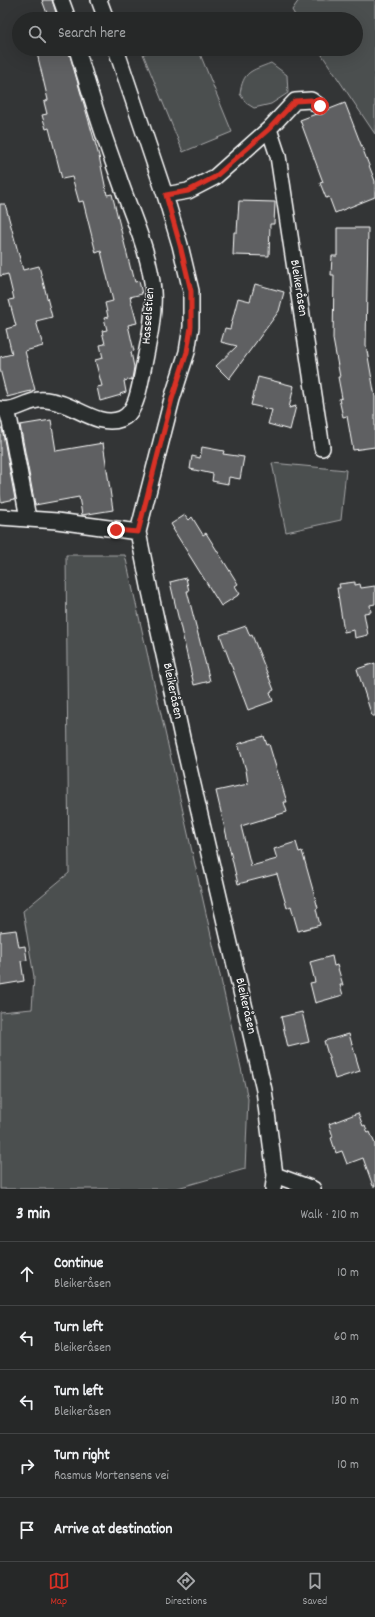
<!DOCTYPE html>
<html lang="en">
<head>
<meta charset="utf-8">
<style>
	body { margin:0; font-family:Dekko,sans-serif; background:#323434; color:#f1f3f6 }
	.stop { position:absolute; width:12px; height:12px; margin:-9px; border:3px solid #d93025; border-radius:50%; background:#fff }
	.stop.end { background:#d93025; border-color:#fff; box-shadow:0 1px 4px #0008 }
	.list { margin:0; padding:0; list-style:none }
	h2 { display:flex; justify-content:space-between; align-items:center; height:52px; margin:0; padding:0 16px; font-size:17px }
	h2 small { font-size:13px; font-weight:400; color:#a4a6a8 }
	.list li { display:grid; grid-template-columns:26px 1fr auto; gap:12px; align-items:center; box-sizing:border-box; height:64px; padding:0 16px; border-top:1px solid #424445 }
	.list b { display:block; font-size:15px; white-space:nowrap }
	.list p { margin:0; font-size:13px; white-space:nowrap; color:#a4a6a8 }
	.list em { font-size:13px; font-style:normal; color:#a4a6a8 }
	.icon { flex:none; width:22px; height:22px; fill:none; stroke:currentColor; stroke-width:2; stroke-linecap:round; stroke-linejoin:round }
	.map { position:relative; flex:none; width:375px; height:1189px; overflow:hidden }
	.search { position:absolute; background:#262828; box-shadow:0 4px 16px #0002; left:12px; right:12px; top:12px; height:44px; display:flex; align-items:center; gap:10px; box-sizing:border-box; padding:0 14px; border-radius:22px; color:#a4a6a8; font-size:15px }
	.sheet { height:372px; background:#262828 }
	nav { display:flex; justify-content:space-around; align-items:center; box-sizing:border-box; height:56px; border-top:1px solid #424445; background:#262828; font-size:11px; color:#a4a6a8 }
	nav a { display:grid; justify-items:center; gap:2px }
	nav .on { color:#d93025 }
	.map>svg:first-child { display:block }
</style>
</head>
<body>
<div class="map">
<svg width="375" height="1189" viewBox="0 0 375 1189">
	<rect width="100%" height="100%" fill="#333536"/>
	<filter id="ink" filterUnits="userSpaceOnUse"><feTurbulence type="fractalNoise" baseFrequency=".025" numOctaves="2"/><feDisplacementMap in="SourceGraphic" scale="8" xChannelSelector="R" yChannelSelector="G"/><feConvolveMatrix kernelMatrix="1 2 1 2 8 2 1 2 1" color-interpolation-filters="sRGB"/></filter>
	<g filter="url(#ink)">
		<path fill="#4c4f50" stroke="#a6a7a8" d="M299,0H375V134L318,49H356V19H297L292,10Z
			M156,49H198L232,132L183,152L143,54Z
			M271,63L287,75L288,93L271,104L254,108L246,103L240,94C243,71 251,71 271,63Z
			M272,463L346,470L341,520L286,532Z
			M66,555H125L248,1099L245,1169L174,1189H0V1012L32,1009L34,977L23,911L69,873Z"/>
		<path fill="#5f6162" stroke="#fff" d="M42,0H52L58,19H49Z
			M36,49H68L99,156L107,195L112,194L131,270H132L135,282L139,281L142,294L130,297L137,323L128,325L134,351L131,352L134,367L132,379L124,381L126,392L120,394L121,395L100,401L97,387L102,386L95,360L103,358L100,345L105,344L102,331L107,330L104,318L108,317L105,303L113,301L101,251L96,253L83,201L79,202L72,177L62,179L49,128L46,129L42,115L47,114L44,102L48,100Z
			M345,103L375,181V197L335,213L329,197L326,198L320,183L323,182L300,120L316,114H322L327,110Z
			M239,201L275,202L274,224H270L269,256L233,255L234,232H237Z
			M0,204H5L23,270L39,266L52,317L36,321L43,346L25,351L35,390L7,397L0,369V357L12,354L6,329L16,326L9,300L14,299L8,274L0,276Z
			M337,228H368L366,345L375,397V447L353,450L347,416L343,417L339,399L342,398L338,377H340L333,339L334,275H331L332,256H337Z
			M255,284L284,292L279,311L229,379L216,366L237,346L221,342L225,328L230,329L238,298L250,301Z
			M258,377L294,386L289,408L296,406L290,430L268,424L272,410L251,405Z
			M51,420L56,451L103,443L113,510L82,515L79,497L35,505L20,425Z
			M0,428H2L15,499L1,502L0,494Z
			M202,447L224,451L223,454L244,457L240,479L229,477L228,484L212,481L213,474L190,469L192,456L200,458Z
			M185,515L189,520L192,517L203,535L206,533L238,584L235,586L240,594L221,606L173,529H174L171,524Z
			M186,578L189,591H187L210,681L194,685L170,582Z
			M355,582V585L360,584L361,588L375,586V604L370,605L371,612L364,613L368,635L355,638L354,630L344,632L337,588H340L339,584Z
			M246,626L250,636L252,635L274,690L270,692L273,701L248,710L220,635Z
			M375,663V716H372L357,669Z
			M264,736L267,745L269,744L275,764L287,802H284L287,812L241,826L251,866L277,859L274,849L296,842L299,852L302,851L318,908L316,909L320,925L298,931L291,906L287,908L277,874L238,884L216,791L248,784L246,770L238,744Z
			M16,930L19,947L25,946L27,960L21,961L24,981L0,985V932Z
			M332,956L334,966L337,965L343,985H340L343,995L315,1003L310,983L315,982L310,962Z
			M302,1012L309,1042L288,1047L281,1017Z
			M349,1034L360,1071L335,1079L324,1041Z
			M358,1113L363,1126L365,1125L368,1133L370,1132L375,1144V1186H373L363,1158L347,1164L342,1151L336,1153L331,1138L333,1137L329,1124Z"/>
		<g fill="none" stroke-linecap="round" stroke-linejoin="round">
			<g stroke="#fff" stroke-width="18">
				<path id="minor" d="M61,0L68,19
					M99,0L106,19
					M116,49L165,195L180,245L191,291V327L187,352L172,399L138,532L150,591L183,742L264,1090L275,1175L273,1189
					M269,129L278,156L322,448
					M165,195L188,191L215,177L269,129L295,101L311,100L319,106
					M0,409C12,412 22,404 34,401C39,399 47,400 52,401C74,404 98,428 121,419C136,413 139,389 142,375C147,348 155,318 153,291C150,252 131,214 119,178C103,136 90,93 77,49
					M7,411L10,422L28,518
					M0,517L57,521L138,532
					M275,1175L313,1189"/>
			</g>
			<use href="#minor" stroke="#2a2d2e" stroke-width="15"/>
		</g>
	</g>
	<g fill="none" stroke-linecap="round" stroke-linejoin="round" filter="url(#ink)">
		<path stroke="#d93025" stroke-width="5" d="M116,530L138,532L172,399L187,352L191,327V291L180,245L166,195L188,191L215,177L269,129L295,101L311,100L320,106"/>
	</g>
	<g text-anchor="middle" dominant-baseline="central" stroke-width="3" stroke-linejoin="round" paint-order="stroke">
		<g font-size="13" fill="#fff" stroke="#2a2d2e">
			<text transform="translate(298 288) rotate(81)">Bleikeråsen</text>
			<text transform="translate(149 316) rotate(-86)">Hasselstien</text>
			<text transform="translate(172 691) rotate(78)">Bleikeråsen</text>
			<text transform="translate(245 1006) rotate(77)">Bleikeråsen</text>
		</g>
	</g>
</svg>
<div class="stop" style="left:320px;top:106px"></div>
<div class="stop end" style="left:116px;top:530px"></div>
<div class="search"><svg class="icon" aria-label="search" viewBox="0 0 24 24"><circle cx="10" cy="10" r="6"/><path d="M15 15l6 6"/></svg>Search here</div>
</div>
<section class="sheet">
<h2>3 min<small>Walk · 210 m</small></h2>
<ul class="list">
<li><svg class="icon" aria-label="ahead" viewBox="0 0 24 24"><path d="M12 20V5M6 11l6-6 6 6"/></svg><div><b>Continue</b><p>Bleikeråsen</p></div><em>10 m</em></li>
<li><svg class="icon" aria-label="left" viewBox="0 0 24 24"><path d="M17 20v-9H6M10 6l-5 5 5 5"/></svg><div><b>Turn left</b><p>Bleikeråsen</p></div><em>60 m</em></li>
<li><svg class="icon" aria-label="left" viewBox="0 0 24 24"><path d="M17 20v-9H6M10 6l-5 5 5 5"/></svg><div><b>Turn left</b><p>Bleikeråsen</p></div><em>130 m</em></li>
<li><svg class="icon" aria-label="right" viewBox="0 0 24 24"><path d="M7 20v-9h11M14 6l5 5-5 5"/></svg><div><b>Turn right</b><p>Rasmus Mortensens vei</p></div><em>10 m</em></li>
<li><svg class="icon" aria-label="arrive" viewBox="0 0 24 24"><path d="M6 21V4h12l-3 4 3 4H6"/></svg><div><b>Arrive at destination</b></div></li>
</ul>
</section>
<nav>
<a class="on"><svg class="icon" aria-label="map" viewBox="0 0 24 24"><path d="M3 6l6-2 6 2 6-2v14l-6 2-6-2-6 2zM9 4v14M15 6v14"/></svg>Map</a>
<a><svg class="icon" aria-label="directions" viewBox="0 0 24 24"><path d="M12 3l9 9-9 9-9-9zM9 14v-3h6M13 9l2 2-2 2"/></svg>Directions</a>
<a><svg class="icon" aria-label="saved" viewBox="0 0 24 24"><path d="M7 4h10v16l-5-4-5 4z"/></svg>Saved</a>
</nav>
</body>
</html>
